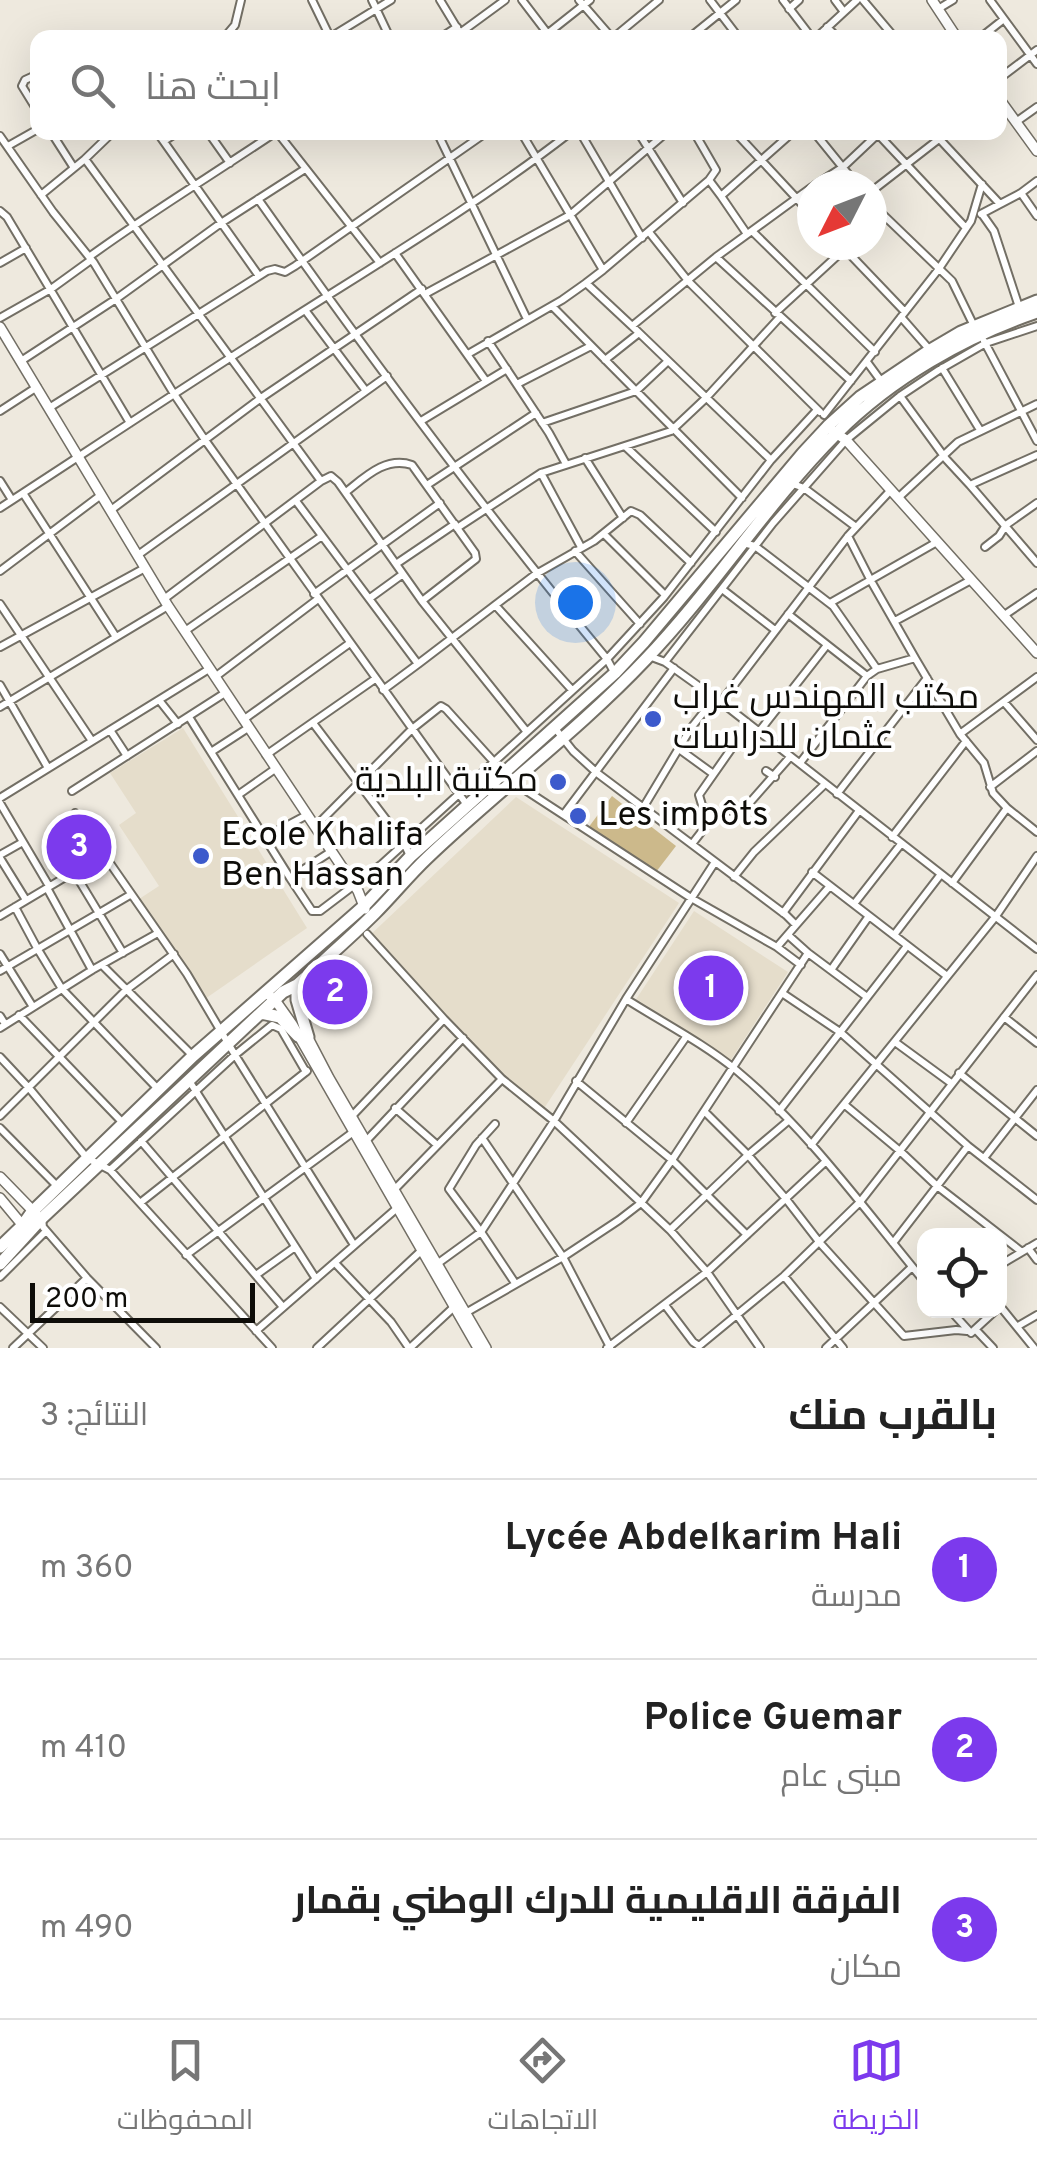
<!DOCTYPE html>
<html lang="ar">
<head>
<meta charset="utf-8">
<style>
	body { margin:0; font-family:Overpass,Cairo,sans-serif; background:#f2f2f2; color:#222; direction:rtl }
	.controls { position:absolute; right:30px; bottom:30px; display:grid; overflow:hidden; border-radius:20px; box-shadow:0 10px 40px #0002 }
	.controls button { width:90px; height:90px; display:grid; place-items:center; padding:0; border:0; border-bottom:2px solid #e0e0e0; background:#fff; color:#222; font:50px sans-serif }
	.compass { position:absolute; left:797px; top:170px; width:90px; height:90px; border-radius:50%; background:#fff; box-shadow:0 10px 40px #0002; rotate:228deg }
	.scale { position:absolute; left:30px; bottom:25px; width:225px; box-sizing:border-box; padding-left:10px; border:5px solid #0e0d09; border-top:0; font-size:28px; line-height:35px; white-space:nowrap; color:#0e0d09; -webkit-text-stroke:8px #fff; paint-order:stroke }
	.you { position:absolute; left:575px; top:602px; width:35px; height:35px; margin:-25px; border:8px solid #fff; border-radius:50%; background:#1a73e8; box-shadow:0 0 0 15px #1a73e833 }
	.badge { display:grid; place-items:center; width:65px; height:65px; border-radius:50%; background:#7c3aed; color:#fff; font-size:32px; font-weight:700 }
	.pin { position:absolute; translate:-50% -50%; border:5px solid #fff; box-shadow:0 2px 10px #0006 }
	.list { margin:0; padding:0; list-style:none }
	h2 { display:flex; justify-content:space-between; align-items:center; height:130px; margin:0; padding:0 40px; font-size:42px }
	h2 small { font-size:32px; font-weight:400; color:#767676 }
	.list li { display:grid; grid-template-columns:65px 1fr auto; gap:30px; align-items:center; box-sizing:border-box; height:180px; padding:0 40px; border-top:2px solid #e0e0e0 }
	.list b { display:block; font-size:38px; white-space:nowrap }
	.list p { margin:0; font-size:32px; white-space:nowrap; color:#767676 }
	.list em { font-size:32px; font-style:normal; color:#767676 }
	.icon { flex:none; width:55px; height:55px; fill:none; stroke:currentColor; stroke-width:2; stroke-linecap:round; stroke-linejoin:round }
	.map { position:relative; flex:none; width:1037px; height:1348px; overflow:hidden; direction:ltr }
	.search { position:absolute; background:#fff; box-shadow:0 10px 40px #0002; left:30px; right:30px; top:30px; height:110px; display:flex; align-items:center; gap:25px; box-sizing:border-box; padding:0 35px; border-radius:20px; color:#767676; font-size:38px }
	.sheet { height:670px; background:#fff }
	nav { display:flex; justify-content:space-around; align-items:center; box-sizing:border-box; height:140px; border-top:2px solid #e0e0e0; background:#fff; font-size:28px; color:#767676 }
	nav a { display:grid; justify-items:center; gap:5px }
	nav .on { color:#7c3aed }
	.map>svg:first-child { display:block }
</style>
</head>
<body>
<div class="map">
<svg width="1037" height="1348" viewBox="0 0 1037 1348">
	<rect width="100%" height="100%" fill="#eee9de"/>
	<path fill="#e5ddcb" d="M183,728L307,928L202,1001L136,901L159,886L119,825L136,813L110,773Z
		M516,797L679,903L539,1116L496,1078L366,939Z
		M694,911L788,972L727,1066L633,1004Z"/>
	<path fill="#ccb98b" d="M612,796L676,846L656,872L588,828Z"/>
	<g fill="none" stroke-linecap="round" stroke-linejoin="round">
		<g stroke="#736f65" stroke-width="10">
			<path id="street" d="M312,0L330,37
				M372,0L390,38
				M440,0L463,38
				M522,0L551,38
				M579,0L612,38
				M710,0L739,38
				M783,0L812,38
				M835,0L844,12
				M863,0L895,38
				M990,0L1037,64
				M789,9L799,0
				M938,9L953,0
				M827,27L838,38
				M460,33L505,0
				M224,38L235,25L241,0
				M329,38L391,0
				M440,38L457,27
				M542,38L590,0
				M613,38L659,0
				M689,38L736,0
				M816,38L857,0
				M980,38L1004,19
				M38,74L25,80L22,86L38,112
				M1000,78L1037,50
				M1016,122L1037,107
				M51,132L74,168
				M157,132L259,276
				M208,132L230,163
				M277,132L380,263
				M437,132L527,319
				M521,132L603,270L709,180L721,196L793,132
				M580,132L642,238
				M638,132L683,203
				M694,132L716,170L709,180
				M735,132L812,215
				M814,132L857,185
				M876,132L966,228
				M933,132L999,203
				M0,136L53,212L94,263L174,394L205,440L467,805
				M698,139L706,132
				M164,141L178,132
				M8,146L38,129
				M85,159L113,132
				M815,185L843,167L879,133
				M872,191L948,132
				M1021,193L1037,216
				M41,195L85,159L321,481L164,599
				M721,196L747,234
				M258,199C369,356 484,511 607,659L614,672
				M872,204L952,281L974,326
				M0,211L7,217L130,423
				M981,214L1021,193L1037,181
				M982,214L994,231L1019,307
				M872,225L882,216
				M752,231L875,352
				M649,232L689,282L820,412
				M841,245L905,312
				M395,253L486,381
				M89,257C149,213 214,174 276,132
				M716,257L851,381
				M0,263L26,248
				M603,270L586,283L632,326L716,257L812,187
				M425,294L570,215L667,132
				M552,306L742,498
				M305,310L366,391
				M775,313L849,245
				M901,317L929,349
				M0,318L51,289L91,260
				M632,326L771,460
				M488,341L549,433L566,464
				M984,341L1037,441
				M468,354L562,300L586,283
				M605,360L639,333
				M21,361L116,299L221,223L305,169
				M867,362L881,381
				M942,368L980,430
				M517,384L591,346
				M900,396L946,459L970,485L1037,455
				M49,408L267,271L275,269L285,272L295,266L487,132
				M0,411L37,387
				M824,415L938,270L971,221L982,184
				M421,421L507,369
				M542,423L636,391L668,361
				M626,447L716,532
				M585,458L623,518
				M541,473L581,547
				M0,481L12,500
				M321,481L331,476L338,482L422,601L527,732
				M793,484L804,488L856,527
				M427,485L536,413
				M970,485L1037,563
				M346,492C365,477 386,456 412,465L475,553L476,559L422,601
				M23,493L116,637
				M898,498L958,442L1037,404
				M296,501L418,664L383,690
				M0,508C95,446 190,383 286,322C382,261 481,202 571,132
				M111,510L261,398L422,289
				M457,528L541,473L671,431L706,398L780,317
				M604,534L665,595
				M848,536L871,581L915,658
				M743,543L755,546L833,606L877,669
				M985,547L999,536L1006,525L1037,503
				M575,551L640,624
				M138,555L387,376
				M396,564L455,524
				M0,571L101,495
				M722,589L775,630
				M314,594L440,503
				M370,598L403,574
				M830,603L937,542
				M0,604L92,741
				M496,606L572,690
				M788,614L867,676
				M1003,616L1037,593
				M895,621L971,580
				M185,631L322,536
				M0,647L145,568
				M649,656L665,662L721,702L1037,949
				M665,662L773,523L846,440L900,396L939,370L986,343L1037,326
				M418,664L536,574L594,541L631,511L640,515L691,563
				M215,677L318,599
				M0,685L48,768
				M159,700L178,724
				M721,702L848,536L890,491
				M1004,702L1037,740
				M0,707L168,606
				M189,717L290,878L312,911H320L382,864L607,659L664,597L771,460L817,410
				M243,720L350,643
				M313,723L404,843L410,856
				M748,725L699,795L702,805L713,817L734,819L738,816L790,757
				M554,727L573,751L597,773L786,915L796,925L777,947
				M110,730L127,756
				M758,733L827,645
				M960,734L1037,677
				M679,749L712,773
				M211,752L248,728
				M266,755L375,679
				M800,763L867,676L877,669L915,658L960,734L984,763L993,793L1007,808
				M766,771L775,777
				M513,782L691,898L777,947L801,965
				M990,787L1037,751
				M72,791L225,693
				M837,794L927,678
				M238,795L275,769
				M0,798L209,669
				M0,803L49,886
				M643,808L691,728L715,698
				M75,813L187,974L235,1055L354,1245
				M564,814L674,668
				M315,827L412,729L441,706L446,709L494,762L502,776
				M892,837L966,741
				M264,838L307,815
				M692,844L713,817
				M0,855L23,842
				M0,858L26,900
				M74,872L123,953
				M812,872L947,976
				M734,877L754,852L825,784
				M290,878L332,851
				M952,883L1007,808L1037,832
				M47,888L92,970
				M854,904L901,844
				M15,907L37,948L62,989L158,1089
				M783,913L858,812
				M0,916L104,854
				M796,925L830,886
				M788,935L808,953L867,997
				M894,935L941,874
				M0,954L33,1007
				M102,965L192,1055
				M831,970L869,916
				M0,971L130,895
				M782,993L840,1032L968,1146L1037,1200
				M626,999C662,1022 703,1043 736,1070C807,1129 865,1210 924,1281
				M19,1015L122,1122
				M0,1016L5,1024
				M1004,1017L1037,1043
				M444,1019L502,1079L554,1121L670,1230L707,1272L760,1348
				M0,1028L92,970L158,933
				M895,1042L951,1083
				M0,1057L29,1088L87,1158L110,1170L272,1348
				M959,1073L1037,1136
				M188,1079L316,1279
				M845,1105L900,1151L937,1186L1022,1252
				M395,1108L436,1144
				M779,1111L907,946
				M705,1112L748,1155L786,1199L820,1243L904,1336L956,1330L967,1331
				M0,1116L126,990L174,954
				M352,1116L444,1019L367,934
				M626,1123L686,1037
				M495,1124L476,1145L449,1189L481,1232L515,1283
				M0,1128L57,1186
				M482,1138L563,1257L610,1347
				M141,1141L283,1307
				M366,1141L463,1038
				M811,1145L996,916L1037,856
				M984,1158L1037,1090
				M110,1170L235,1055L272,1025L281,1029L306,1072
				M394,1190L501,1080
				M140,1203L307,1071
				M42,1219L43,1227L87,1278L156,1348
				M670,1230L748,1155L788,1121
				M747,1235L672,1160L808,953
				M893,1243L968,1146
				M1028,1248L1037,1260
				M186,1255L352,1133
				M335,1263L391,1322L409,1348
				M437,1264L481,1232L554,1121L626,999L715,862
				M1000,1265L1037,1243
				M256,1275L295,1247
				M784,1276L843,1348
				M0,1277L46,1231
				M665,1305L693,1342L699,1346L784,1276L860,1202L1037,975
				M1000,1306L1034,1348
				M0,1307L43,1348
				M950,1310L971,1333L996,1310
				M462,1315L563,1257L619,1220L641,1203L672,1160L576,1081
				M1018,1326L1037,1315
				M976,1330L993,1348
				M256,1331L396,1209
				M13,1348L87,1278
				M317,1348L421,1251
				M410,1348L454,1307
				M607,1348L707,1272L825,1162
				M826,1348L912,1267"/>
		</g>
		<g stroke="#736f65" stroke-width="12">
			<path id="secondary" d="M932,0L957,38
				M1000,100L1037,151
				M0,327L168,606L358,891L365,909
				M833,431L846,440L1037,653
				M266,993L275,1000L292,1024L478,1348
				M306,1034L329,1078L486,1348
				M0,1177L36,1214
				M0,1198L24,1227"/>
		</g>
		<g stroke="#736f65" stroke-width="15">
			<path id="highway" d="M297,985V1000L308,1037
				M261,1013L280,1017L298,1036
				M0,1247L22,1226L32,1212L193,1056L363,907L410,857L615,673L644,642L803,453L829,425L860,397L927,352L961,332L1037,301
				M0,1264L42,1218L283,992L297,985C323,961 350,938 375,913C393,895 409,875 427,858C498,790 578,731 646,659C714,588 767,503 837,433C892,378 964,337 1037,312"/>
		</g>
		<use href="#street" stroke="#fff" stroke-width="6"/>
		<use href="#secondary" stroke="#fff" stroke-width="9"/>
		<use href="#highway" stroke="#fff" stroke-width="11"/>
	</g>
	<g fill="#3c5acc" stroke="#fff" stroke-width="4">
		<circle cx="653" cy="719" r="10"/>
		<circle cx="558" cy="782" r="10"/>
		<circle cx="578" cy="816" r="10"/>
		<circle cx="201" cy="856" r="10"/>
	</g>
	<g text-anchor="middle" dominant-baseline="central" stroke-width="8" stroke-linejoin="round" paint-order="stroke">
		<g font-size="35" fill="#0e0d09" stroke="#fff" text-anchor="start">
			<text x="673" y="699">مكتب المهندس غراب<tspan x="673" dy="40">عثمان للدراسات</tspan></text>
			<text x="538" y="782" text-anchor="end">مكتبة البلدية</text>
			<text x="598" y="816">Les impôts</text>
			<text x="221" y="836">Ecole Khalifa<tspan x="221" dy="40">Ben Hassan</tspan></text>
		</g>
	</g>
</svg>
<div class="controls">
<button><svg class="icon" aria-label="locate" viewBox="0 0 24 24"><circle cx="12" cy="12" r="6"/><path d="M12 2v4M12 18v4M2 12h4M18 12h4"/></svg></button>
</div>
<svg class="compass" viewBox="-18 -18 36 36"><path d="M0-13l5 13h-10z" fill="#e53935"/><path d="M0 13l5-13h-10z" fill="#767676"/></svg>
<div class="scale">200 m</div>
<div class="you"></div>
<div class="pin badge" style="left:711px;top:988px">1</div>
<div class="pin badge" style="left:335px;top:992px">2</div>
<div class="pin badge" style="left:79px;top:847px">3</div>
<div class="search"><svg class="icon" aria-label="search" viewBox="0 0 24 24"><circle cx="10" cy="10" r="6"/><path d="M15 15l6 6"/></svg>ابحث هنا</div>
</div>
<section class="sheet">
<h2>بالقرب منك<small>النتائج: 3</small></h2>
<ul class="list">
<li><span class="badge">1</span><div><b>Lycée Abdelkarim Hali</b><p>مدرسة</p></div><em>360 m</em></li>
<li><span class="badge">2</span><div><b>Police Guemar</b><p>مبنى عام</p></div><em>410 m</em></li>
<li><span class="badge">3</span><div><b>الفرقة الاقليمية للدرك الوطني بقمار</b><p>مكان</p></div><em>490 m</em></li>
</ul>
</section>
<nav>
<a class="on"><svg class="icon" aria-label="map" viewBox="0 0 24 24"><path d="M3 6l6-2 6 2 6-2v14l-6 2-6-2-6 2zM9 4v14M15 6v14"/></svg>الخريطة</a>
<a><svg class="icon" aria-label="directions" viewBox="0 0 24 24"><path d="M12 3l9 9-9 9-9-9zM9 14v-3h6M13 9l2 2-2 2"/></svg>الاتجاهات</a>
<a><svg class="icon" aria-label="saved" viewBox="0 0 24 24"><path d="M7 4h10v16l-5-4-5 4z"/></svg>المحفوظات</a>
</nav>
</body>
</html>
